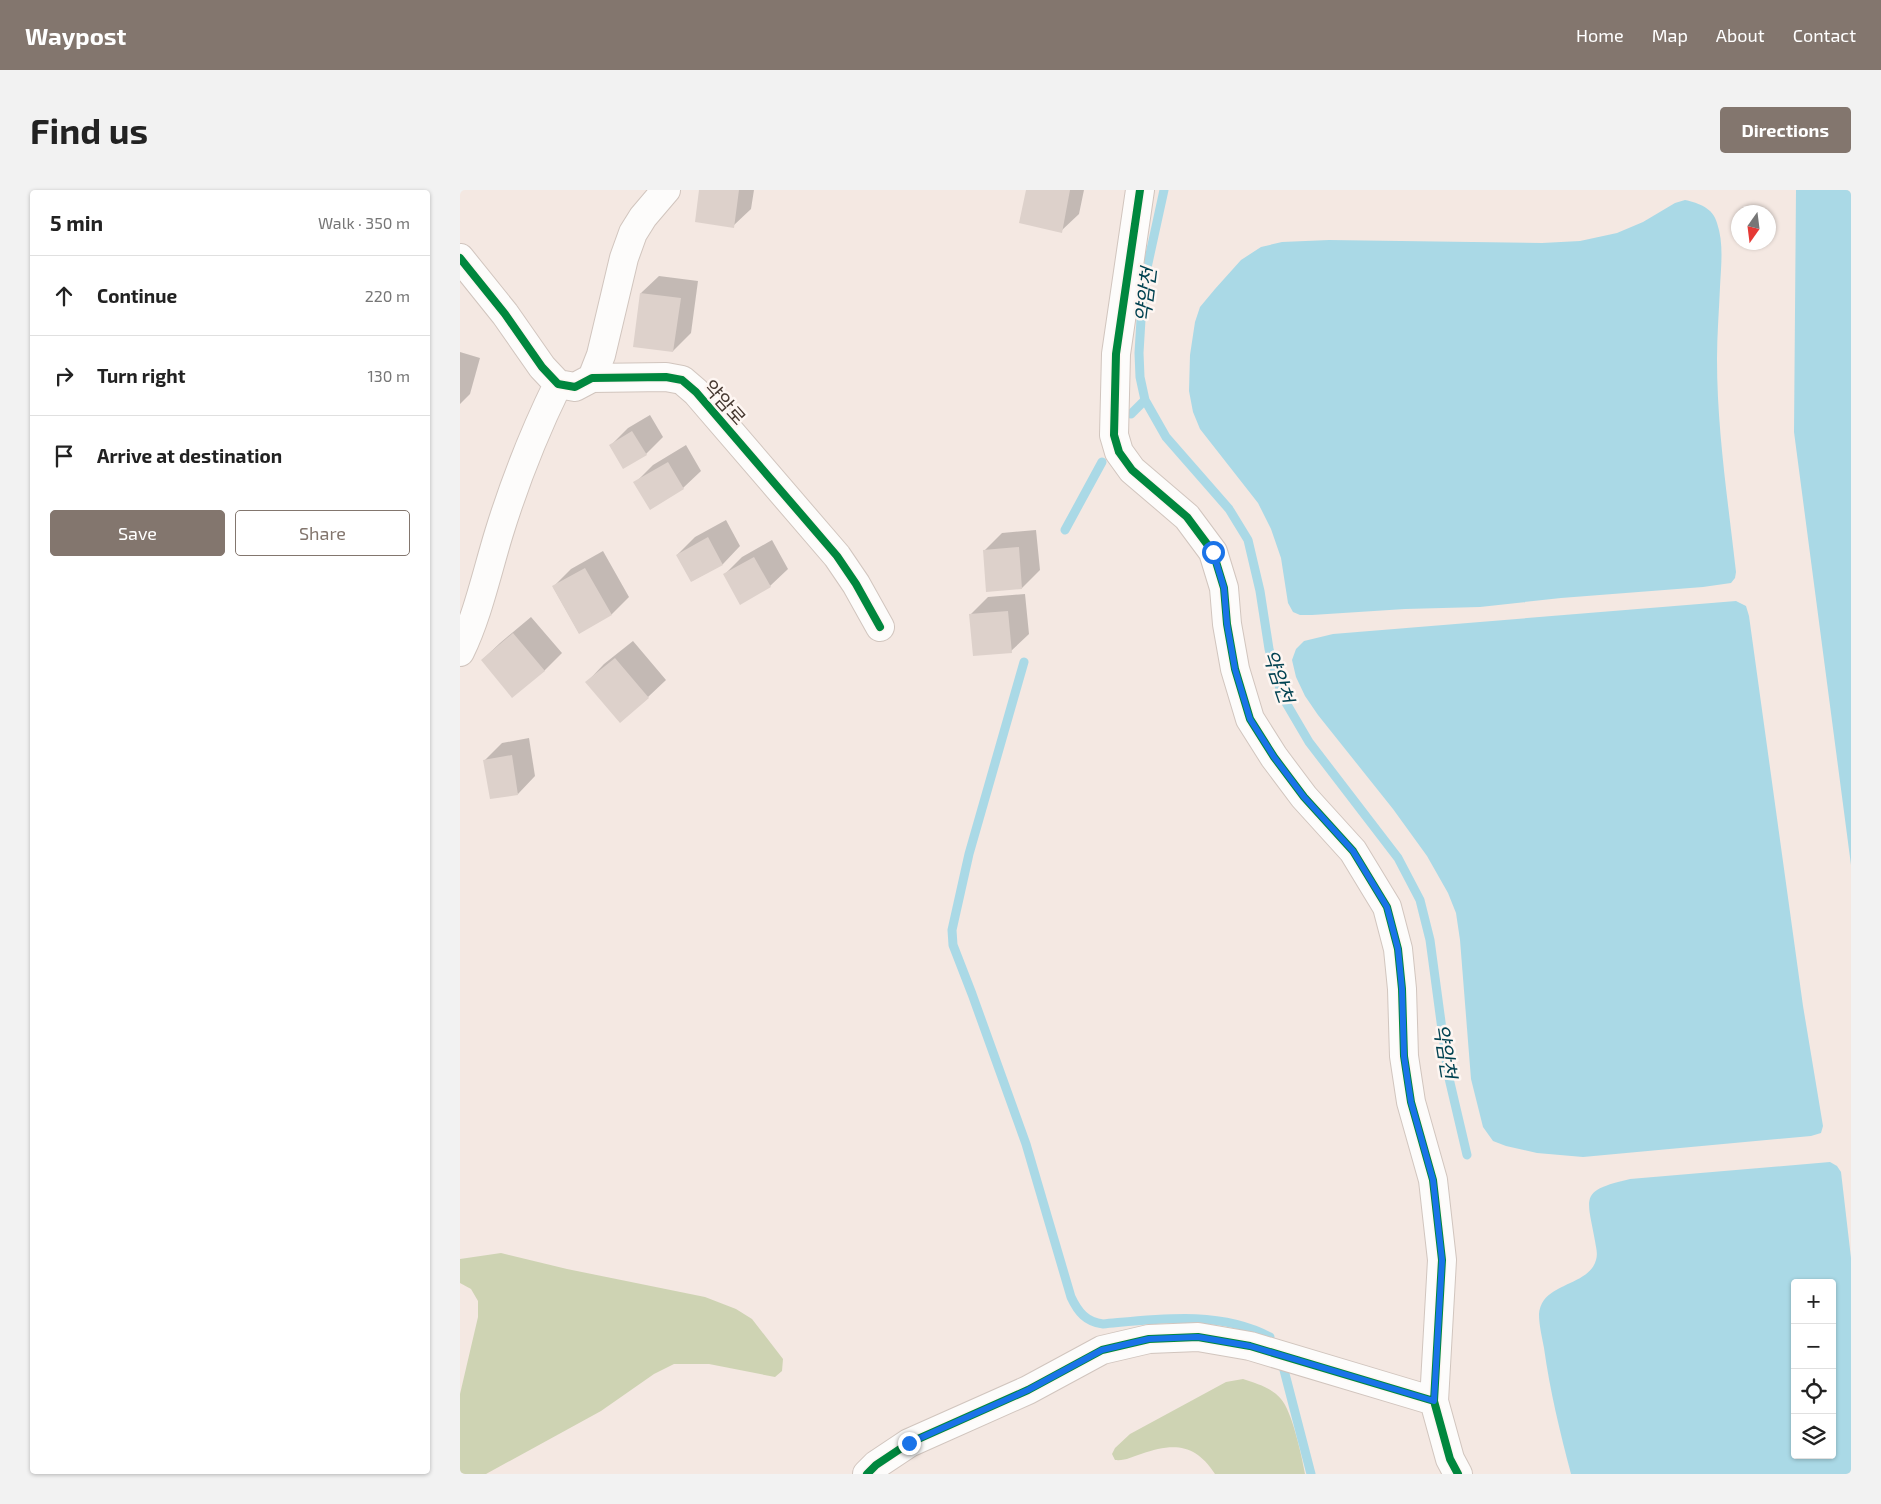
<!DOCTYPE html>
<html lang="en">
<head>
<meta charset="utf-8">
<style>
	body { margin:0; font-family:"Exo 2","Noto Sans KR",sans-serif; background:#f2f2f2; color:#222 }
	.controls { position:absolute; right:15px; bottom:15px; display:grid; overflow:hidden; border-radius:5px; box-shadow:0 1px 4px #0004 }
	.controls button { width:45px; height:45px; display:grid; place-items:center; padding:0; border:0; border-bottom:1px solid #e0e0e0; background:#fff; color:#222; font:25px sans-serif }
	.compass { position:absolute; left:1271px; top:15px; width:45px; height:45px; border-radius:50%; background:#fff; box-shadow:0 1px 4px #0004; rotate:194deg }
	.stop { position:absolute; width:15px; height:15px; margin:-11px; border:4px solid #1a73e8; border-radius:50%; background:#fff }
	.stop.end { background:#1a73e8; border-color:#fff; box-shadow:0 1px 5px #0008 }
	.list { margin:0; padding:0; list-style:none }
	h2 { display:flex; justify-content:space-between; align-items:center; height:65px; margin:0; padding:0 20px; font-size:21px }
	h2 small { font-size:16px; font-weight:400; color:#767676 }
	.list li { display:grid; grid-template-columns:32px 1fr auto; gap:15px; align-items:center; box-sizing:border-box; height:80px; padding:0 20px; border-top:1px solid #e0e0e0 }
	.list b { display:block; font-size:19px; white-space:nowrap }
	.list em { font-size:16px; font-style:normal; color:#767676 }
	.actions { display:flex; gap:10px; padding:15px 20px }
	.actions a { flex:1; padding:11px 0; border:1px solid #83766e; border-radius:5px; text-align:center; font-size:18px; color:#83766e }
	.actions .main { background:#83766e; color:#fff }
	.icon { flex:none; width:28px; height:28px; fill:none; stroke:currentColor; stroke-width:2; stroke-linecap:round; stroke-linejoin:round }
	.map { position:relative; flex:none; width:1391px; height:1284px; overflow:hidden; border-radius:5px }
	header { display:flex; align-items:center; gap:30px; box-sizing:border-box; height:70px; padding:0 25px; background:#83766e; color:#fff }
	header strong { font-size:24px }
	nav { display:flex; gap:28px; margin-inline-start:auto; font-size:18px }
	.intro { display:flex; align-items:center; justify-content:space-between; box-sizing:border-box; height:120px; padding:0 30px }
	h1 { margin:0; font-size:35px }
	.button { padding:12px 22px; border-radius:5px; background:#83766e; color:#fff; font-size:18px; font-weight:700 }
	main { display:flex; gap:30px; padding:0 30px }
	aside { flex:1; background:#fff; border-radius:5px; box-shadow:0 1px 4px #0004 }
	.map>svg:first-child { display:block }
</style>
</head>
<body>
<header>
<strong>Waypost</strong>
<nav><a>Home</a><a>Map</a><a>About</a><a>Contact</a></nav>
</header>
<div class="intro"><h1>Find us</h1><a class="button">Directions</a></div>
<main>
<aside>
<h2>5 min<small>Walk · 350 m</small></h2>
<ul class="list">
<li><svg class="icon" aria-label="ahead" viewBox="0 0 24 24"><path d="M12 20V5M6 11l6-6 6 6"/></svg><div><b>Continue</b></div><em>220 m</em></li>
<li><svg class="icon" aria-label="right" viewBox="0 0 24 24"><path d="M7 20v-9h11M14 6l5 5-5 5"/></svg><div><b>Turn right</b></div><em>130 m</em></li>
<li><svg class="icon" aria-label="arrive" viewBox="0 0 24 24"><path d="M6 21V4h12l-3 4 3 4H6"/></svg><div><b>Arrive at destination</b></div></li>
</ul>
<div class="actions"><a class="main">Save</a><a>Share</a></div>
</aside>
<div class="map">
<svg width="1391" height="1284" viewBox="0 0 1391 1284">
	<rect width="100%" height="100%" fill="#f4e8e2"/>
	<path fill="#ced3b3" d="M41,1063L107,1079L245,1107L276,1119L292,1129L313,1156L323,1169L322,1181L315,1187L249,1174H214L194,1184L141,1221L26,1284H0V1204L18,1127V1111L11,1099L0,1093V1069Z
		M783,1189C797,1194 811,1197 821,1209C832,1221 842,1267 845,1284H755C735,1253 713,1253 681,1264C672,1267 665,1271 655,1270L652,1264L655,1258L670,1244L766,1192Z"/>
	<path fill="#aad9e6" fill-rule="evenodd" d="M1336,0H1391V675L1334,242Z
		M1225,10C1239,13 1253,18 1257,33C1264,53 1261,76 1260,97C1259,121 1257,145 1257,169C1257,240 1268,311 1276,382L1275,388L1271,393L1243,397L1101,408L1020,417L945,419L852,425H840L833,422L828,413L821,368L811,339L798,313L740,239L733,222L729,201L730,165L735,132L740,117L755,99L781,70L801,57L822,52L869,50L1082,53L1120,51L1157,43L1183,32L1215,13Z
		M1276,411L1286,416L1289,426L1343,816L1363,936L1361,943L1351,946L1123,967L1077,963L1046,956L1033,951L1023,937L1011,889L1000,750L996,723L988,703L967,666L933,619L858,525L845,506L836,487L832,470L836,459L844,451L873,444Z
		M1370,972L1377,976L1381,982L1391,1068V1284H1111C1100,1242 1090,1201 1084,1158C1082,1147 1079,1135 1079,1124C1079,1120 1081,1114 1084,1110C1097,1093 1130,1092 1136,1070C1138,1063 1136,1058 1135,1051C1127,1006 1119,1001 1170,989ZM1335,1093H1372V1265H1335Z"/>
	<path fill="#0003" d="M240,0H294L291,19L273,36Z
		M567,0H624L619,24L601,41Z
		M199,86L238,91L231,143L213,161L174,156L181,103Z
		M0,162L20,168L10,204L0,214Z
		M190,225L203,247L186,264L150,256L168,238Z
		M226,255L241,281L223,298L175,293L193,275Z
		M266,330L280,356L263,374L232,391L217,365L235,347Z
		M576,340L580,380L562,398L524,361L542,343Z
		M312,350L328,379L310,396L264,385L282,367Z
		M143,361L169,407L152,424L119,443L93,397L111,379Z
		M565,404L569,444L551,461L510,425L528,407Z
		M71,427L102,463L84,481L22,470L40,453Z
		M173,451L206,490L188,507L127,492L144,474Z
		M69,548L75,586L58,604L25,570L42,553Z"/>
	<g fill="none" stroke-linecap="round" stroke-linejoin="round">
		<path stroke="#aad9e6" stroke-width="9" d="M704,0L683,96L679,163L680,187L685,210L706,247L769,319L788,350L800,401L809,459L822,506L849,552L938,668L960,710L970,750L988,884L1007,965
			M671,224L685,210
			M605,340L642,272
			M564,472L509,664L492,740L493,755L512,804L566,954L611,1107C618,1122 626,1132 643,1134C698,1129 759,1120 810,1147
			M824,1180L851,1284"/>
	</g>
	<path fill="#ddd1cb" d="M239,0H279L274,38L235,32Z
		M566,0H610L602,43L559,33Z
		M180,103L221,108L213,162L173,157Z
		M172,241L187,265L163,279L149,255Z
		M208,272L224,299L190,320L173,292Z
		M248,347L263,375L231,392L216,365Z
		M559,357L562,399L526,402L523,360Z
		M294,367L311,397L280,415L263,384Z
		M125,378L152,425L119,444L92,396Z
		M548,421L552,463L513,466L509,424Z
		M53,443L85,481L52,508L21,470Z
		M155,468L189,508L160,533L125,492Z
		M52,565L58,605L30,609L23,570Z"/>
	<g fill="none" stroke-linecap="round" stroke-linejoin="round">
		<g stroke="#d1c5be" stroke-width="30">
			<path id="minor" d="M680,0L656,164L654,245L659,262L672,280L727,327L753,362L764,398L767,434L775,479L790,529L814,567L844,607L893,661L927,717L938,759L942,799L944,866L951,912L973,990L982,1070L974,1211L990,1269L998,1284
				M0,68L45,124L82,177L98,194L115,197L132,188L206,187L222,190L236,202L377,366L396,394L420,437
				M132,188L141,165L164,68L173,43L183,27L206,0
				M0,462C18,425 27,382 39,343C55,291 74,243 98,194
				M407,1284L416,1275L449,1253L568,1200L642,1160L689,1149L738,1147L790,1156L974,1211"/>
		</g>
		<use href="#minor" stroke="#fdfcfb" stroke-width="28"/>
		<g stroke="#fef6f2" stroke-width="11">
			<path id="cycleway" d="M680,0L656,164L654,245L659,262L672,280L727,327L753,362L764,398L767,434L775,479L790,529L814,567L844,607L893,661L927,717L938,759L942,799L944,866L951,912L973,990L982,1070L974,1211L990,1269L998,1284
				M0,68L45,124L82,177L98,194L115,197L132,188L206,187L222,190L236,202L377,366L396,394L420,437
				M407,1284L416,1275L449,1253L568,1200L642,1160L689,1149L738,1147L790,1156L974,1211"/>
		</g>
		<use href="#cycleway" stroke="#00873e" stroke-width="8"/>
	</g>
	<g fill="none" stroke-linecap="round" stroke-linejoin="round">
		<path stroke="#1a73e8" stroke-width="6" d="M449,1253L568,1200L642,1160L689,1149L738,1147L790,1156L974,1211L982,1070L973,990L951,912L944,866L942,799L938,759L927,717L893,661L844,607L814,567L790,529L775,479L767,434L764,398L753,362"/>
	</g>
	<g text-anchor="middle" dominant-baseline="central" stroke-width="5" stroke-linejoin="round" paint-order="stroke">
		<g font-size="19" fill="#463830" stroke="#fef6f2">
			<text transform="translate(265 212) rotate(48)">약암로</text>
		</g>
		<g font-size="20" font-style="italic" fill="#004251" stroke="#fef6f2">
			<text transform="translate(685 105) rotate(-83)">약암천</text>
			<text transform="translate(819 486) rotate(71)">약암천</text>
			<text transform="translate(986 861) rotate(81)">약암천</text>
		</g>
	</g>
</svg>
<div class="controls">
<button>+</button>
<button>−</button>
<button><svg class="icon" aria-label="locate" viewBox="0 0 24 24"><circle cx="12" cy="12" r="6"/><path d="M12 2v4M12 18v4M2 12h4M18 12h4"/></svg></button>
<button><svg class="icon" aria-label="layers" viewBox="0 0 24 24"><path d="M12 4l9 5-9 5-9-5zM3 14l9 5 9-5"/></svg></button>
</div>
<svg class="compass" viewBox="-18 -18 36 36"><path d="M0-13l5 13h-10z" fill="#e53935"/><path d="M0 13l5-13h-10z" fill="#767676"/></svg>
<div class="stop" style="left:753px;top:362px"></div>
<div class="stop end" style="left:449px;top:1253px"></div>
</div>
</main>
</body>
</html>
